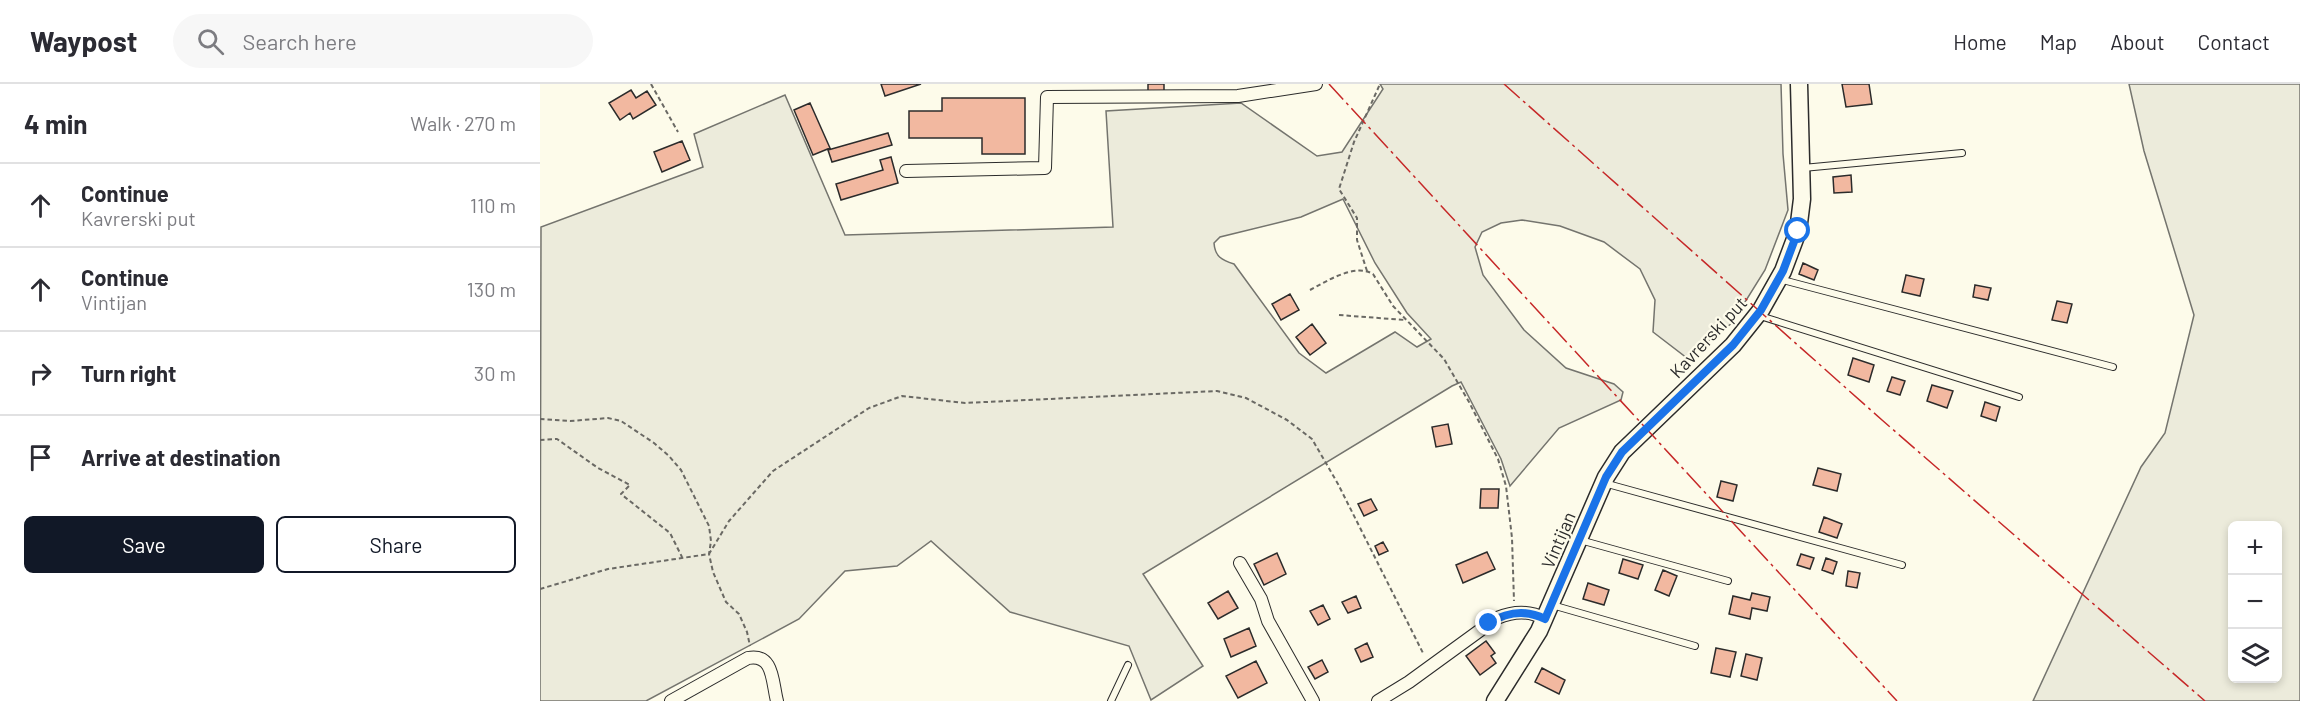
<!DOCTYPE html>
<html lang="en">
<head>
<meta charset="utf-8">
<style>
	body { margin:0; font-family:Barlow,sans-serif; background:#f7f7f7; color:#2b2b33 }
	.controls { position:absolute; right:18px; bottom:18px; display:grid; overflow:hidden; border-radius:9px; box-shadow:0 3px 9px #0003 }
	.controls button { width:54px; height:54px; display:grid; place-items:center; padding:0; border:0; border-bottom:2px solid #e1e1e2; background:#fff; color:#2b2b33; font:30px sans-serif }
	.stop { position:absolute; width:18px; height:18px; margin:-14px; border:4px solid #1a73e8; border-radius:50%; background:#fff }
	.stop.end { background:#1a73e8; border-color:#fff; box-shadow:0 2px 6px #0008 }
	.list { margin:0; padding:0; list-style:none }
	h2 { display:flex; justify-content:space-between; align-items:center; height:78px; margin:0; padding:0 24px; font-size:26px }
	h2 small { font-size:20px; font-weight:400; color:#7c7c81 }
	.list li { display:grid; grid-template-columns:39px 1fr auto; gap:18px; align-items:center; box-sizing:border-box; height:84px; padding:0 24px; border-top:2px solid #e1e1e2 }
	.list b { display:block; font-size:22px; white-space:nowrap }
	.list p { margin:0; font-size:20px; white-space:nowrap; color:#7c7c81 }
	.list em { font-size:20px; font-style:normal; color:#7c7c81 }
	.actions { display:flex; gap:12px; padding:18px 24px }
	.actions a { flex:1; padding:14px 0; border:2px solid #111827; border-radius:9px; text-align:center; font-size:21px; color:#111827 }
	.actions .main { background:#111827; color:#fff }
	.icon { flex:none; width:33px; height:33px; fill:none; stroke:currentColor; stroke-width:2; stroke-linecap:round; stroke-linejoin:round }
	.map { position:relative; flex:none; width:1760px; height:617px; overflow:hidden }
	header { display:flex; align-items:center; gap:36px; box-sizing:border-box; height:84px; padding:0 30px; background:#fff; border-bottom:2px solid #e1e1e2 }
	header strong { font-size:28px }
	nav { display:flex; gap:33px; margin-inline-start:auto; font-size:21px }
	.search { width:420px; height:54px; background:#f7f7f7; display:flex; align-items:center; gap:15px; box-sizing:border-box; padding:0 21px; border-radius:33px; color:#7c7c81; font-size:22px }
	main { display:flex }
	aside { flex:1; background:#fff }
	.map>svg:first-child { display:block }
</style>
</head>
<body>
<header>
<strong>Waypost</strong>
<div class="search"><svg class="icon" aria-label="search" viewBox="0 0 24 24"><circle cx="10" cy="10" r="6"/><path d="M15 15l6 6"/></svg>Search here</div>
<nav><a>Home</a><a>Map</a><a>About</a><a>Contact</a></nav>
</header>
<main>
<aside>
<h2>4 min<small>Walk · 270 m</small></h2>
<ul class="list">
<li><svg class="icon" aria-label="ahead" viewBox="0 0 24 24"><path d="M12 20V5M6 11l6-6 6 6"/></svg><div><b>Continue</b><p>Kavrerski put</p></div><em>110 m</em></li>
<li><svg class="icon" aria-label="ahead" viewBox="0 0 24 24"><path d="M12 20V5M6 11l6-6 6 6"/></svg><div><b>Continue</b><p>Vintijan</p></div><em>130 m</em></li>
<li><svg class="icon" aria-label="right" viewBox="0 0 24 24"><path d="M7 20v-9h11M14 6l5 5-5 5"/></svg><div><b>Turn right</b></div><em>30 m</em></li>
<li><svg class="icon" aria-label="arrive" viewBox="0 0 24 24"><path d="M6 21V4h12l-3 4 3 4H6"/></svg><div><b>Arrive at destination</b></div></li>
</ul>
<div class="actions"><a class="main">Save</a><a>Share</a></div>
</aside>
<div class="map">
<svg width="1760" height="617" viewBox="0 0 1760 617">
	<rect width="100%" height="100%" fill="#fdfbea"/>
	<path fill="#ecebdb" stroke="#74746e" stroke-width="1.5" fill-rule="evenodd" d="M840,0H1241L1243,70L1248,126L1225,186L1192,239L1147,274L1113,248L1115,216L1100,185L1064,158L1020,142L982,136L961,139L942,148L935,163L943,191L984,246L1026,284L1074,300L1083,308L1081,316L1019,344L970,402L961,375L921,298L912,302L603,490L663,582L611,616L589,562L470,528L391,457L357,482L305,487L259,535L106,617H0L1,143L163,83L154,50L245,11L305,151L573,143L566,27L701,19L777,72L802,68L843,5ZM803,115L835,179L867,229L891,255L877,263L855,248L786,289L759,269L694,180C682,176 675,173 674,159L680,153L761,133Z
		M1589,0H1760V617H1493L1601,383L1625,349L1654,231L1604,67ZM1692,442H1738V594H1692Z"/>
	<path fill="#f2b8a0" stroke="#2b2b2b" stroke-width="1.5" d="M341,0H381L345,12Z
		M608,0H624V9L608,8Z
		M1302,0H1329L1332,20L1306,23Z
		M91,6L96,14L107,7L116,21L93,35L90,29L80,36L69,19Z
		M402,14H485V70H442V54H369V27H402Z
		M270,19L290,64L273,71L254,26Z
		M348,49L352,61L292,78L288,66Z
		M142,57L150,76L122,88L114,68Z
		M351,73L358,99L301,116L296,100L343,86L340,76Z
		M1311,91L1312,108L1294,109L1293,93Z
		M1263,179L1278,186L1274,196L1259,190Z
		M1366,191L1384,195L1380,212L1362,208Z
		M1435,201L1451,204L1448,216L1433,213Z
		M750,210L759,226L741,236L732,220Z
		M1517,217L1532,220L1527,239L1512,236Z
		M772,240L786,259L770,271L756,253Z
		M1313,274L1334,281L1329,298L1308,291Z
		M1352,293L1365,297L1360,311L1347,307Z
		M1392,301L1413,307L1407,324L1387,317Z
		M1445,318L1460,323L1456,337L1441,332Z
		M908,340L912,360L896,363L892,343Z
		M1278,384L1301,390L1297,407L1273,401Z
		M1181,397L1197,401L1193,417L1177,413Z
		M941,405H959L958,424H940Z
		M831,415L837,426L824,432L818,420Z
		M1284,433L1302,440L1297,454L1279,448Z
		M843,458L848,467L839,471L835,462Z
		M947,468L955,485L923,499L916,481Z
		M737,469L746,490L724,501L714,480Z
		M1261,470L1274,474L1270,485L1257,481Z
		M1286,474L1297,478L1293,490L1282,486Z
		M1083,475L1103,481L1098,495L1079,489Z
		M1123,486L1137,492L1129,512L1115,506Z
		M1308,487L1320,489L1317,504L1306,502Z
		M1048,499L1069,506L1064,521L1043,515Z
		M688,507L698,524L678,535L668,519Z
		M1212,509L1230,513L1227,527L1212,524L1210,535L1189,530L1193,512L1210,516Z
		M816,512L821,524L808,529L802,518Z
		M783,521L790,535L778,541L770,527Z
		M709,544L716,562L691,573L684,555Z
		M946,557L955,569L951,572L956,579L940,591L926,572Z
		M827,559L833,573L821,578L815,565Z
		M1176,564L1196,568L1190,593L1171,589Z
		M1206,570L1222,574L1217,596L1201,592Z
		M782,576L788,588L775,595L768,583Z
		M716,577L727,599L698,614L686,592Z
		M1002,584L1025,596L1019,610L995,598Z"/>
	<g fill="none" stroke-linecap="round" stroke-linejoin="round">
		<g stroke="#2b2b2b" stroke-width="8">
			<path id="service" d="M1263,84L1422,69
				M1239,195L1573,283
				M1217,231L1479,313
				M1064,399L1362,481
				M1040,456L1188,497
				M1012,521L1155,562
				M571,617L588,581"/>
		</g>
		<g stroke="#2b2b2b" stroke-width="14">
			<path id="minor" d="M366,87L505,84L507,13L698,12L776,0
				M700,479L721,515L728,537L773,617
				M131,617L208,574C234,569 232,598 237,617
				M838,617L869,598L957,534C974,527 989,526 1005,535"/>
		</g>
		<g stroke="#2b2b2b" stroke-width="19">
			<path id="secondary" d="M955,617L999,547L1066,393L1082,368L1193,261L1221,226L1243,187L1258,147L1262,115L1259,0"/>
		</g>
		<path stroke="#6a6964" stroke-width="2" stroke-dasharray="4.5 3" stroke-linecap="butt" d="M111,0L138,48
			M827,187L817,156V134L799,105L814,58L840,0
			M770,206C787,197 815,179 833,190L853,222L904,275L929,318L958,375L966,402L972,454L974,517
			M799,231L865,236
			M0,335L30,337L68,334L81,337L114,359L129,372L141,386L169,442L171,457L169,470L173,488L186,518L199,530L207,548L210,562
			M0,356L17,355L58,384L90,401L81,410L130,449L142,473
			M0,505L68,485L169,470L189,437L233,387L329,324L362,312L425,319L677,307L706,314L747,336L772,355L798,400L884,571"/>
		<use href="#service" stroke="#fdfbea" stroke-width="6"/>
		<use href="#minor" stroke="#fdfbea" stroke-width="12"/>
		<use href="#secondary" stroke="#fdfbea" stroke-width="16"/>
		<path stroke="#c62828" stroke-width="1.5" stroke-dasharray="21 4.5 3 4.5" stroke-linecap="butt" d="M789,0L1357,617
			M964,0L1342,336L1665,617"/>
	</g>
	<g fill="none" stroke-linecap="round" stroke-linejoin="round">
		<path stroke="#1a73e8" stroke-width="8" d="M949,539C967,528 985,525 1005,535L1066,393L1082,368L1193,261L1221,226L1243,187L1258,147"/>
	</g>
	<g text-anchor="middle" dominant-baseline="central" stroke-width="4.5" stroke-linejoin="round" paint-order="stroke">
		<g font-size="18" fill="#2b2b2b" stroke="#fdfbea">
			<text transform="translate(1168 253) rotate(-47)">Kavrerski put</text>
			<text transform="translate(1018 456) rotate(-67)">Vintijan</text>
		</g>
	</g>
</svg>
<div class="controls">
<button>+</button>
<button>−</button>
<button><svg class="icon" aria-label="layers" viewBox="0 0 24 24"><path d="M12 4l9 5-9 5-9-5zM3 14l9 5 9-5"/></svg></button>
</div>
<div class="stop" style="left:1258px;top:147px"></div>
<div class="stop end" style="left:949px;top:539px"></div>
</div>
</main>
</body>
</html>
